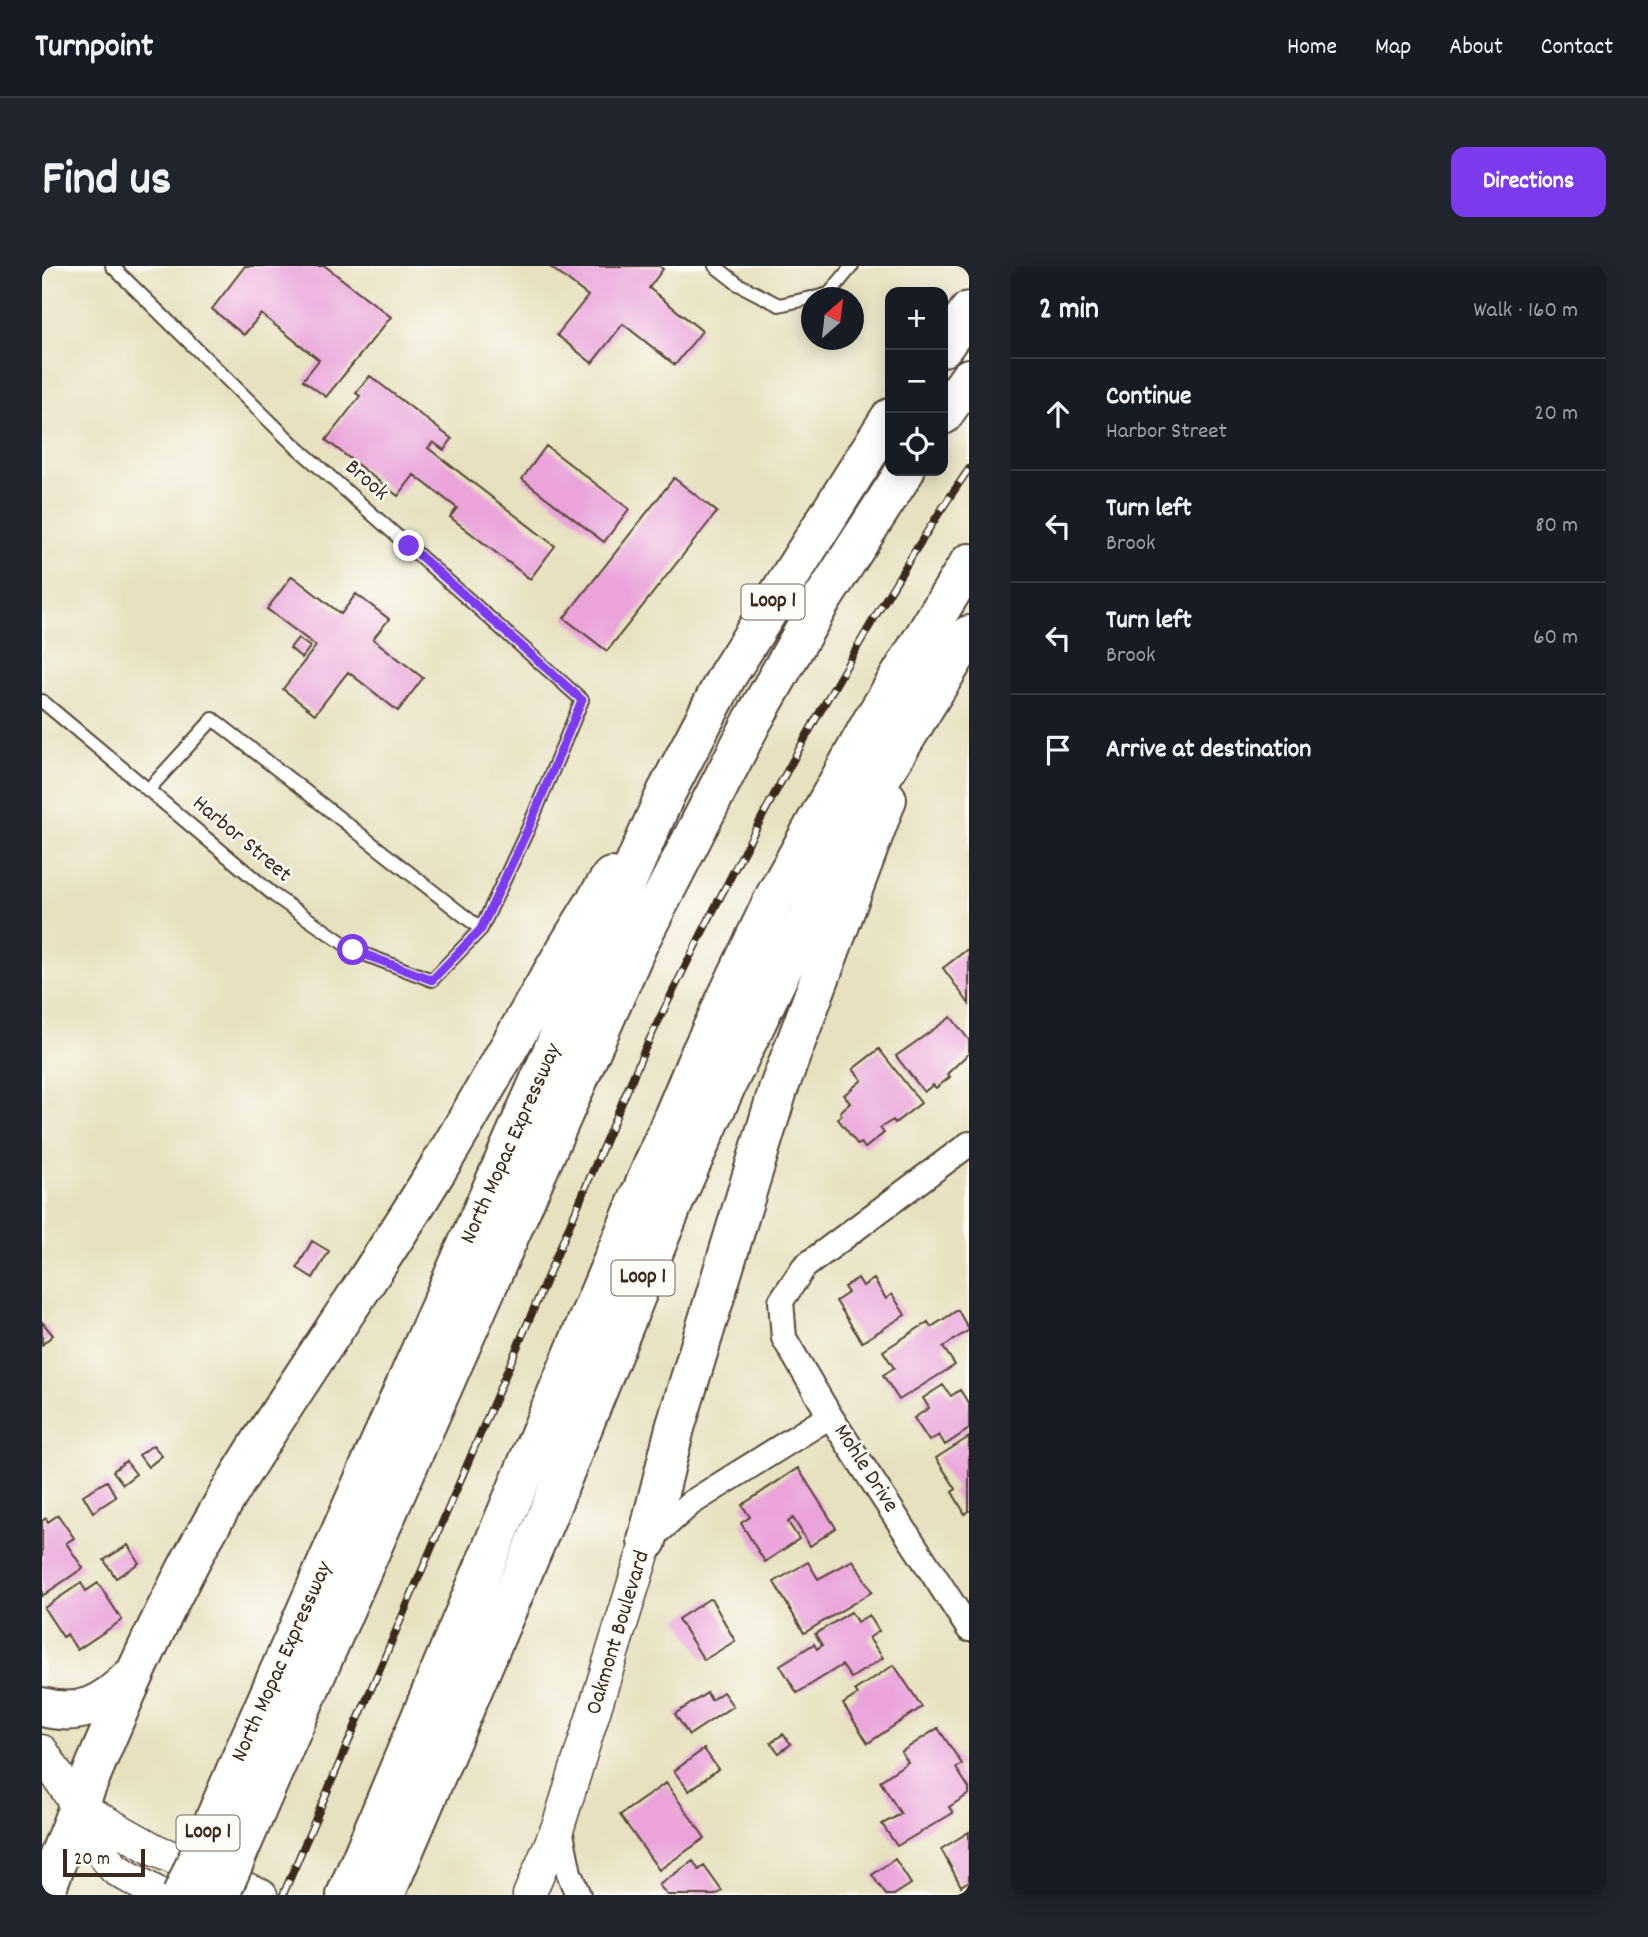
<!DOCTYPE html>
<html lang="en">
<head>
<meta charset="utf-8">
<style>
	body { margin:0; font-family:Dekko,sans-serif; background:#20242c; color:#f1f3f6 }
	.controls { position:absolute; right:21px; top:21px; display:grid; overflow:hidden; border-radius:14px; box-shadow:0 4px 18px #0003 }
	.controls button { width:63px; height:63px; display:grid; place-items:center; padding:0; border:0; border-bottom:2px solid #363941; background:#171b24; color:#f1f3f6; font:35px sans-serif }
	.compass { position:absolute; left:759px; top:21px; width:63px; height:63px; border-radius:50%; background:#171b24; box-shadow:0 4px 18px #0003; rotate:28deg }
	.scale { position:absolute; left:21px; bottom:18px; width:82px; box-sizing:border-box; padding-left:7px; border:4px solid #3b2a1e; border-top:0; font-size:19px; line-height:24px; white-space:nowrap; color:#3b2a1e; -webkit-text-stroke:5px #fdfcf7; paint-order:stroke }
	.stop { position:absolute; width:21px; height:21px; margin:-16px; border:5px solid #7c3aed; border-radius:50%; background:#fff }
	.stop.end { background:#7c3aed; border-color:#fff; box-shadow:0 2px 7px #0008 }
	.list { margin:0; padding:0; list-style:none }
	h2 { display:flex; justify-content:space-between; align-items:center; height:91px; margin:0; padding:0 28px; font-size:30px }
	h2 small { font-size:23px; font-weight:400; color:#9ea1a6 }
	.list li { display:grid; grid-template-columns:46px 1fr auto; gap:21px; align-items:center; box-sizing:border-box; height:112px; padding:0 28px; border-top:2px solid #363941 }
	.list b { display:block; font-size:26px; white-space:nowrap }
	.list p { margin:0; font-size:23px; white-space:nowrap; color:#9ea1a6 }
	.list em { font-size:23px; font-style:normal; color:#9ea1a6 }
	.icon { flex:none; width:38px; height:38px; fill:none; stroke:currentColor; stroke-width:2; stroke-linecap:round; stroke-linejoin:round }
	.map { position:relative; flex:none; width:927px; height:1629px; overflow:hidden; border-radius:14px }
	header { display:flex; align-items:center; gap:42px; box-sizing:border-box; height:98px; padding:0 35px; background:#171b24; border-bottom:2px solid #363941 }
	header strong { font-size:33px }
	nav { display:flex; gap:38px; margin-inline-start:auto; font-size:24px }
	.intro { display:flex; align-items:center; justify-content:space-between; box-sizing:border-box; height:168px; padding:0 42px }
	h1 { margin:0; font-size:49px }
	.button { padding:18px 32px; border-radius:14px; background:#7c3aed; color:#fff; font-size:24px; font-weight:700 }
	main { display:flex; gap:42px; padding:0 42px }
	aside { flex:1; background:#171b24; border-radius:14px; box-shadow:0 4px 18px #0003 }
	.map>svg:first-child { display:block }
</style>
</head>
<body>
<header>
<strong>Turnpoint</strong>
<nav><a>Home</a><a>Map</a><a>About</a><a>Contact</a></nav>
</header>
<div class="intro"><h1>Find us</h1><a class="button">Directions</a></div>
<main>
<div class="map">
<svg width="927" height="1629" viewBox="0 0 927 1629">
	<rect width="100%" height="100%" fill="#fdfcf7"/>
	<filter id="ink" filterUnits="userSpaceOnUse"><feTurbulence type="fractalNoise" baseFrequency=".0143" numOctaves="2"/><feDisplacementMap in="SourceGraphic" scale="14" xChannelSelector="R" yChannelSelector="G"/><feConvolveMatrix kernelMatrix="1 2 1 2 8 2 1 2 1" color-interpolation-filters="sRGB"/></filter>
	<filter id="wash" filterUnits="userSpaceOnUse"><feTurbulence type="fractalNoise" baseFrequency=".00686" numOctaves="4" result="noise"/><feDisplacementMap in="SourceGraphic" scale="28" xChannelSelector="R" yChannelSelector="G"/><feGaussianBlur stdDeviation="1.57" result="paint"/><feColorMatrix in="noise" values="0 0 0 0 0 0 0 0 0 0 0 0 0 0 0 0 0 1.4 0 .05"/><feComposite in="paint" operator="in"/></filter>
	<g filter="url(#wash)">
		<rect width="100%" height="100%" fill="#e7e1bf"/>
		<g id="blocks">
			<path fill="#eaa4da" d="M203,0H283L349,51L284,131L261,114L277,94L219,48L202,69L170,43Z
				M507,0H617L621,3L607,22L660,65L633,99L581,58L550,97L515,69L546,30Z
				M328,110L410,173L402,184L391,176L386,182L513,280L488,313L408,251L415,242L372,209L356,230L284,174L318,130L314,127Z
				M504,180L587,243L562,276L480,213Z
				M632,212L675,246L565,385L522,352Z
				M250,310L299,348L314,328L347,353L331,373L381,412L356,445L306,406L273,448L241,423L274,380L225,343Z
				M256,372L268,381L260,392L248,382Z
				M927,682V738L901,702Z
				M909,751L927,774V787L905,808L908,811L894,822L891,819L882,826L854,790Z
				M837,783L879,837L853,857L851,854L838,862L842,867L823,882L819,877L816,879L796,853L800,849L798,846L808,837L802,829L820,814L811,803Z
				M270,975L287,985L271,1012L255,1002Z
				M816,1012L821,1020L832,1013L844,1033L850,1028L863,1049L820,1076L794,1035L806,1027L802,1021Z
				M916,1044L927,1064L901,1081L913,1099L857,1134L841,1109L852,1102L841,1085L886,1056L889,1061Z
				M0,1056L11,1069L0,1079Z
				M901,1119L909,1130L918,1124L927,1138V1163L903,1179L897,1169L887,1175L872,1152L887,1142L881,1132Z
				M927,1171V1245L923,1248L910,1226L914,1223L894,1192Z
				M111,1179L120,1190L106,1201L97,1189Z
				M84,1195L94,1208L81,1218L71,1205Z
				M756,1202L794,1262L768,1280L751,1252L746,1256L757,1273L723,1296L699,1257L708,1251L700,1239Z
				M65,1215L74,1231L51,1246L41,1229Z
				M16,1249L32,1272L24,1277L41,1302L0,1330V1255L4,1252L6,1256Z
				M86,1279L97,1297L74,1312L62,1294Z
				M811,1294L830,1326L762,1367L732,1316L766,1296L776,1313Z
				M39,1317L44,1325L56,1317L80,1354L35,1384L25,1368L21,1371L2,1342Z
				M667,1333L670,1334L693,1375L662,1394L636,1353Z
				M809,1346L815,1356L827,1349L837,1365L827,1372L841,1392L809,1412L800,1399L755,1427L738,1399L772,1378L775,1383L780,1379L773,1368Z
				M852,1399L880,1441L826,1477L801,1438L816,1428L813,1424Z
				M681,1426L691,1440L647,1469L633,1448L665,1427L669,1434Z
				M896,1462L920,1498L914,1502L927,1522V1528L907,1541L911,1547L855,1580L840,1558L859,1548L838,1515L866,1496L859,1486Z
				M741,1468L749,1478L737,1487L729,1477Z
				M662,1483L676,1503L647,1525L632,1505Z
				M624,1517L663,1572L617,1604L578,1549Z
				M927,1566V1615L919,1620L899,1583Z
				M853,1593L869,1618L852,1629H844L830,1609Z
				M651,1595L657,1604L662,1600L680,1625L674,1629H625L617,1619Z"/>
		</g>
	</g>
	<g filter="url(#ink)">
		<use href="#blocks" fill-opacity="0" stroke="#554536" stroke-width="2"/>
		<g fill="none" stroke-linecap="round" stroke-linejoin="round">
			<g stroke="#554536" stroke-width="16">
				<path id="service" d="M673,0L696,18L737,39L769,32
					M772,32L787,28L810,0
					M0,435L233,630L311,684L390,714L439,663L486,563L540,434L250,177L70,0
					M106,524L171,453L439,663"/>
			</g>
			<g stroke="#554536" stroke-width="28">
				<path id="minor" d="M927,878L762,1001L739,1035L742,1072L788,1150L927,1363
					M606,1275L649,1237L788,1150
					M517,1558L527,1607L536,1629"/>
			</g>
			<g stroke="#554536" stroke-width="35">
				<path id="tertiary" d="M0,1485L35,1540L51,1576L73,1603L118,1629
					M35,1540L113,1584L219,1629
					M487,1629L517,1558L605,1275"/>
			</g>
			<g stroke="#554536" stroke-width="42">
				<path id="motorway" d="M901,81L927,45
					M901,149L927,112
					M605,1275L633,1162L736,824L845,533
					M0,1441C38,1451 61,1439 88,1412
					M193,1506L624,527L685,410L848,152
					M225,1520L597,676L710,456L778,337L863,205
					M2,1629C45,1515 91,1404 148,1296C220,1162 313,1039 392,909C453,810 506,707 569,611
					M304,1629L655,794L733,630L829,457L927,297
					M343,1629L503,1255L632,936L685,818L807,564L927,369"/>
			</g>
			<use href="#service" stroke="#fff" stroke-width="12"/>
			<use href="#minor" stroke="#fff" stroke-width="24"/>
			<use href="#tertiary" stroke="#fff" stroke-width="32"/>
			<use href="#motorway" stroke="#fff" stroke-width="38"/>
			<g stroke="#3b2a1e" stroke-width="8">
				<path id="rail" d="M241,1629L602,785C666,651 734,520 809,392C846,328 884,264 927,203"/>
			</g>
			<use href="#rail" stroke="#fdfcf7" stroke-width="5" stroke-dasharray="16" stroke-linecap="butt"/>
			<g stroke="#554536" stroke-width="42" stroke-linecap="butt">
				<path id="motorway-bridge" d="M140,1629L193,1506
					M178,1629L225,1520"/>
			</g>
			<use href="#motorway-bridge" stroke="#fff" stroke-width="38"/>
		</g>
	</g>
	<g fill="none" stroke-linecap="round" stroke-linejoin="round" filter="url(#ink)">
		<path stroke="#7c3aed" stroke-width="9" d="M311,684L390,714L439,663L486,563L540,434L367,280"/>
	</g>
	<g text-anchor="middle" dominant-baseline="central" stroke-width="5" stroke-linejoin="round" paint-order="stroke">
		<g fill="#fdfcf7" stroke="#75695f" stroke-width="2">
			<rect x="699.5" y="318.5" width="63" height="35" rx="5"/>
			<rect x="569.5" y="994.5" width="63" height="35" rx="5"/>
			<rect x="134.5" y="1549.5" width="63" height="35" rx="5"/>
		</g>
		<g font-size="21" font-weight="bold" fill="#3b2a1e">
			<text x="731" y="336">Loop 1</text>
			<text x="601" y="1012">Loop 1</text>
			<text x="166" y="1567">Loop 1</text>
		</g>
		<g font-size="23" fill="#3b2a1e" stroke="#fdfcf7">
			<text transform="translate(324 215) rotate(41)">Brook</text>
			<text transform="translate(199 574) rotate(40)">Harbor Street</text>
			<text transform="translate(470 878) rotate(-66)">North Mopac Expressway</text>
			<text transform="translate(823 1203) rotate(57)">Mohle Drive</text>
			<text transform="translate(577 1367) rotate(-73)">Oakmont Boulevard</text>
			<text transform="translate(241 1396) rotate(-66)">North Mopac Expressway</text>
		</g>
	</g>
</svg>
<div class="controls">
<button>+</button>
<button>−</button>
<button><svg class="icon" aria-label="locate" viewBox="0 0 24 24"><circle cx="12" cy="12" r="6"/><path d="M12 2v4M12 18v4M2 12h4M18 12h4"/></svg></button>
</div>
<svg class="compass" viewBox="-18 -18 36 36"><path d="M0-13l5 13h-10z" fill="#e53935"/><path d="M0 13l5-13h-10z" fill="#9ea1a6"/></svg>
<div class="scale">20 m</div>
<div class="stop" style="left:311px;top:684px"></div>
<div class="stop end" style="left:367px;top:280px"></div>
</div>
<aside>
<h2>2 min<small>Walk · 160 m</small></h2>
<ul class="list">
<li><svg class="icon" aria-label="ahead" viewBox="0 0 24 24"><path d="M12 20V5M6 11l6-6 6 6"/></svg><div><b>Continue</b><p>Harbor Street</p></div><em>20 m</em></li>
<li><svg class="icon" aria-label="left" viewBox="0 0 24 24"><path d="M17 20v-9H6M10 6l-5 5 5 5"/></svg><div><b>Turn left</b><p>Brook</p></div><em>80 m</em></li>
<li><svg class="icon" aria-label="left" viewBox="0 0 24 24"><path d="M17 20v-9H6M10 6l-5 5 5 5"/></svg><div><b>Turn left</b><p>Brook</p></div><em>60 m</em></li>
<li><svg class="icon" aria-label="arrive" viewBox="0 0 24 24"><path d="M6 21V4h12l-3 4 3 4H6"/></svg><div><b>Arrive at destination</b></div></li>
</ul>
</aside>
</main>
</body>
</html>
